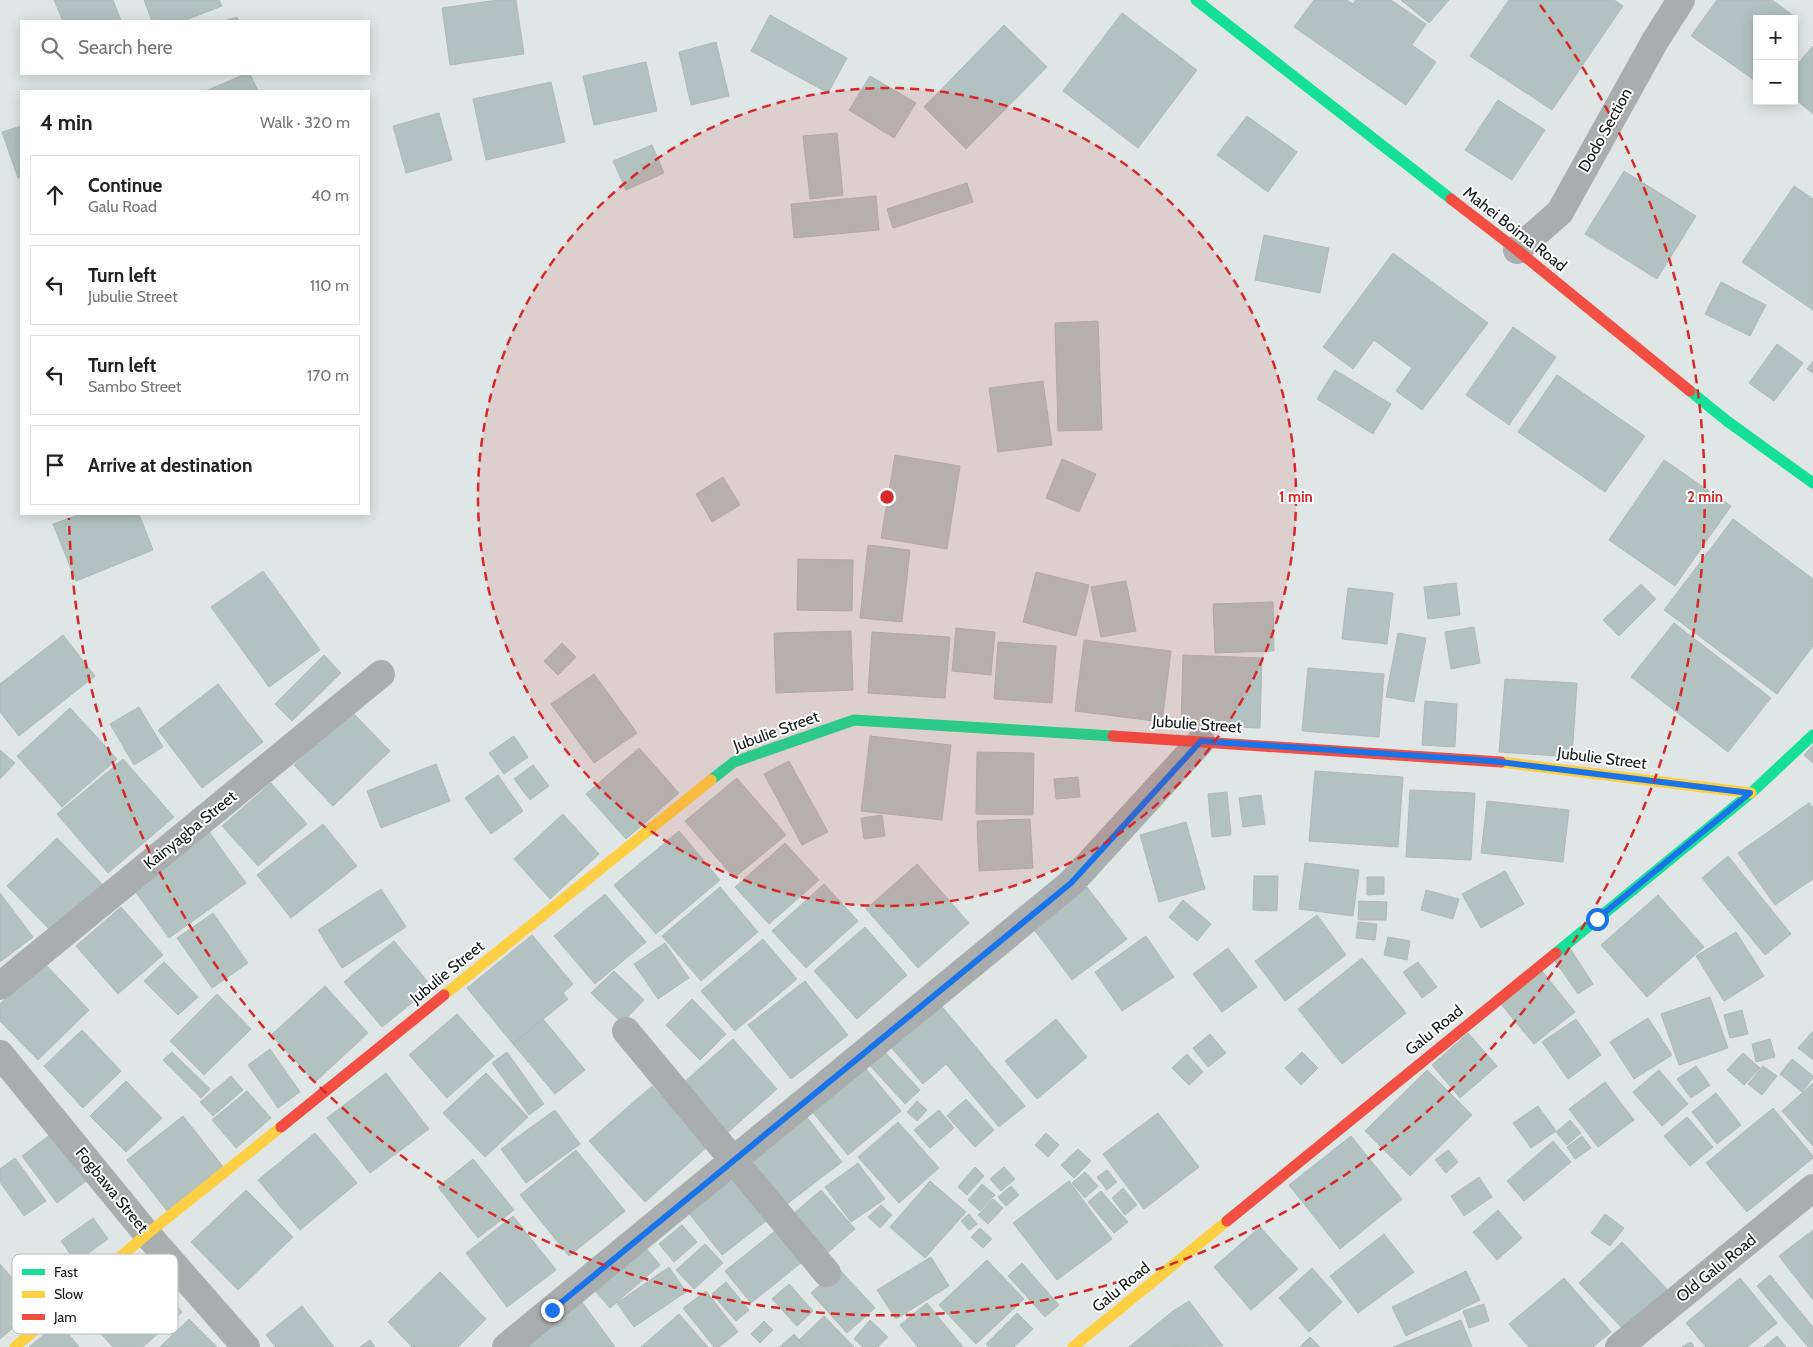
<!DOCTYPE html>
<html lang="en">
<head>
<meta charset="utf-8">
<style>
	body { margin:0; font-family:Cabin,sans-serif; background:#f2f2f2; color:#222 }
	.controls { position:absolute; right:15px; top:15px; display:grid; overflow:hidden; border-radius:0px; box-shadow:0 2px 12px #0003 }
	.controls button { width:45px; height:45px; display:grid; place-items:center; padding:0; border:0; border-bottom:1px solid #e0e0e0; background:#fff; color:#222; font:25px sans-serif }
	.stop { position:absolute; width:15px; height:15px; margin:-11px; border:4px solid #1a73e8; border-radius:50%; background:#fff }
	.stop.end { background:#1a73e8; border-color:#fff; box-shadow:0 1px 5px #0008 }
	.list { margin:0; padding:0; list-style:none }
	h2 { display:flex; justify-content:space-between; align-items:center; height:65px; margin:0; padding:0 20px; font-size:21px }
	h2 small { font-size:16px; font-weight:400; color:#767676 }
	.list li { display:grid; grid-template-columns:32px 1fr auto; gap:15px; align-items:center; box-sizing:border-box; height:80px; margin:0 10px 10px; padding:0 10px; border:1px solid #e0e0e0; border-radius:0px }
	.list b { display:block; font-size:19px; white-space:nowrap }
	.list p { margin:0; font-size:16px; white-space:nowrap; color:#767676 }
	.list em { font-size:16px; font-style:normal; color:#767676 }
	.icon { flex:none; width:28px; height:28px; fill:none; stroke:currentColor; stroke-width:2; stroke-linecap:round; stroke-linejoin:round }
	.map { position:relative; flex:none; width:1813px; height:1347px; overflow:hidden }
	.search { position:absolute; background:#fff; box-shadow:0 2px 12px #0003; left:20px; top:20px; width:350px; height:55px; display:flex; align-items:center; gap:12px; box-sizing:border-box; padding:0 18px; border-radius:0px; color:#767676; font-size:19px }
	.panel { position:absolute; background:#fff; box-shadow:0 2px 12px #0003; left:20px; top:90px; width:350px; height:425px; border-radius:0px }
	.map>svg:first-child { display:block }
</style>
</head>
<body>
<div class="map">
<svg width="1813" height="1347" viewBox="0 0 1813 1347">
	<rect width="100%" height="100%" fill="#e0e6e6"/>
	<path fill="#b1c2c0" stroke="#b2b8b7" d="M54,0H113L121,21H63Z
		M144,0H219L222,6L183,21H152Z
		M498,0H516L524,54L450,65L442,8Z
		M1314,0H1347L1353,4L1356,0H1391L1426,24L1412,45L1436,62L1406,105L1294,27Z
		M1401,0H1449L1429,23Z
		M1509,0H1614L1623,6L1552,110L1470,56Z
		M1717,0H1772L1797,18L1794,22V19H1757V75L1753,79L1691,36Z
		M1122,13L1197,70L1138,148L1063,91Z
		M770,15L847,58L828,93L751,51Z
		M237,17L239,21H224Z
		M1004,25L1047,67L966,149L924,107Z
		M716,42L729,96L691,105L679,52Z
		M1813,46V114L1794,98V68Z
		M646,62L657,111L594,125L583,76Z
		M245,74H250L258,91H206Z
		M870,76L916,103L894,138L849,110Z
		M551,82L565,142L486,160L473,99Z
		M1498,100L1545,130L1512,180L1465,150Z
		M439,113L452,160L406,173L393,126Z
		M1247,116L1297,152L1268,192L1217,155Z
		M21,126V177L18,178L2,132Z
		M837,133L843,195L810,199L803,136Z
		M652,145L664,173L626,190L613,161Z
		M1624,171L1696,216L1657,279L1585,234Z
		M967,183L973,202L893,228L887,209Z
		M1794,186L1813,199V310L1742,262Z
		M876,196L879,230L794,238L791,204Z
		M1264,235L1329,248L1320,293L1255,280Z
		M1393,253L1488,323L1422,410L1396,391L1412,368L1374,340L1353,369L1323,347Z
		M1721,282L1766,305L1750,336L1705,314Z
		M1098,321L1102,430L1058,431L1055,323Z
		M1513,327L1556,357L1509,425L1466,395Z
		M1777,344L1803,363L1774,401L1749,383Z
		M1813,361V373L1807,369Z
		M1335,370L1391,404L1373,434L1317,399Z
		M1557,375L1645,436L1605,492L1518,432Z
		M1043,381L1052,445L998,452L989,388Z
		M895,455L960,466L947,549L881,538Z
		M1062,459L1096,474L1079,512L1046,498Z
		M1664,460L1731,506L1675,586L1609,540Z
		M723,477L740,505L712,522L696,494Z
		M81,514H139L153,550L76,581L53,524Z
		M1733,519L1813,579V646L1777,694L1664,610Z
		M868,545L910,550L902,622L860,618Z
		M798,559L853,560L852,611L797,610Z
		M263,571L320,650L269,687L211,607Z
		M1036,572L1089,585L1076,636L1023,622Z
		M1126,581L1136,631L1101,637L1091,587Z
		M1456,583L1460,615L1428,619L1424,587Z
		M1641,584L1656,599L1619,636L1603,620Z
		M1348,588L1393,593L1387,644L1342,639Z
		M1273,602L1274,651L1215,653L1213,604Z
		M1674,623L1771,698L1728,752L1631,677Z
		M1474,627L1480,663L1451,669L1445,632Z
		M956,628L995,632L991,675L952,671Z
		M851,631L853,690L776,693L774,633Z
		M872,632L950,637L945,698L868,693Z
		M1398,633L1426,638L1414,702L1386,697Z
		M63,635L95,676L19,736L0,712V684Z
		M1084,640L1171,651L1162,722L1075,711Z
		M998,642L1056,646L1052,703L994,699Z
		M562,643L576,657L558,675L544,661Z
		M324,655L341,673L292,721L275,704Z
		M1183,655L1262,658L1260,728L1181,725Z
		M1308,668L1384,674L1379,737L1302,731Z
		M594,674L637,733L594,763L551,704Z
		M1505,679L1577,683L1572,757L1499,752Z
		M218,684L263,742L202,788L158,730Z
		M1425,701L1457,704L1455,747L1422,745Z
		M139,707L163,747L134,765L110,724Z
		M70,708L117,759L62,807L17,756Z
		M351,711L390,751L333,806L294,765Z
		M514,736L528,757L504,774L489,753Z
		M870,736L951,745L942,820L861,811Z
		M1813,745V763L1804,755Z
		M639,748L679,793L626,839L586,794Z
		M0,750L15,763L0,779Z
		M977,752L1034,753L1033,815L976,814Z
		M123,759L174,817L108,873L57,814Z
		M789,761L828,832L802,845L764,774Z
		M436,764L450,801L381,828L367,791Z
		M533,765L549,786L530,800L514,779Z
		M1315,771L1403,777L1398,847L1309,841Z
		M498,775L523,811L491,834L465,798Z
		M1078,777L1080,797L1056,799L1054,779Z
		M737,778L786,835L734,878L685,821Z
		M271,783L307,824L258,866L222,826Z
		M1410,790L1475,793L1471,860L1406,857Z
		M1227,792L1231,835L1212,837L1208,794Z
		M1261,795L1265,824L1243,827L1239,798Z
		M1487,801L1569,810L1563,862L1481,853Z
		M1809,803L1813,808V879L1775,905L1738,853Z
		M563,814L599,854L550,899L514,859Z
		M882,815L885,836L864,839L861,818Z
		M1030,819L1033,868L979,871L977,821Z
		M1186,822L1205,889L1159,902L1140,835Z
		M323,824L357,866L291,918L257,875Z
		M679,831L720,880L656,934L614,885Z
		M209,832L246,883L169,938L132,887Z
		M57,838L108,890L59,939L7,886Z
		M785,843L819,880L769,924L735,887Z
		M1728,856L1791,934L1765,955L1702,878Z
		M1305,863L1359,870L1353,916L1299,909Z
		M917,864L969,923L918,968L866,909Z
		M1505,871L1524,904L1481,928L1462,894Z
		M1254,876H1278L1277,911L1253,910Z
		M1367,877H1384V894L1367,895Z
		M824,884L858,921L806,968L772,931Z
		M720,887L758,932L701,981L662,936Z
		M1087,887L1127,939L1072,980L1033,928Z
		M381,889L406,927L342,968L318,930Z
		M1426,890L1459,899L1453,919L1421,910Z
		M0,893L33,937L0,962Z
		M605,894L646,942L595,984L554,936Z
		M1658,895L1704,947L1647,997L1601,945Z
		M1183,900L1211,924L1197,941L1169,917Z
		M1359,901L1387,902L1386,920H1358Z
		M121,907L163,955L118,994L76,946Z
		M213,913L248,963L212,988L177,938Z
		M1317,915L1346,955L1285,1001L1255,961Z
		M1358,922L1377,924L1375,940L1356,938Z
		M865,927L907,975L857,1019L814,971Z
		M1736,932L1764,976L1724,1001L1696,956Z
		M532,935L573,984L563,993L568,999L513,1044L467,988Z
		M1146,936L1174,977L1122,1011L1095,972Z
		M1388,937L1410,941L1407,960L1384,955Z
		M763,939L797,979L735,1031L701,991Z
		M394,941L432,987L382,1027L344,982Z
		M665,943L689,978L658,999L634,964Z
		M1228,948L1257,987L1222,1012L1193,974Z
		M1571,950L1593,984L1578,994L1555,961Z
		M1362,958L1406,1013L1342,1064L1298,1009Z
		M43,962L89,1010L38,1060L0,1021V1004Z
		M164,962L198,997L178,1015L144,981Z
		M1418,962L1437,987L1422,998L1403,972Z
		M1541,970L1575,1012L1534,1044L1500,1003Z
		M614,971L644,1000L622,1023L591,993Z
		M805,981L848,1035L791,1079L748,1025Z
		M325,986L368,1033L315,1082L271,1035Z
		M217,994L251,1029L204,1075L170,1041Z
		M1710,997L1728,1048L1679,1065L1661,1014Z
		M692,999L726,1034L700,1060L666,1025Z
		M940,1004L1025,1106L999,1127L946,1064L923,1084L890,1046Z
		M1742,1010L1748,1034L1730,1038L1724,1015Z
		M457,1014L494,1056L447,1098L409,1055Z
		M1648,1018L1672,1055L1634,1079L1610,1042Z
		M543,1019L585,1070L555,1094L513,1044Z
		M1056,1019L1087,1057L1037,1099L1005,1061Z
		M1576,1019L1601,1055L1568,1079L1542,1042Z
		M82,1030L121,1071L83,1108L44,1066Z
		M1813,1031V1060L1798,1048Z
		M1468,1033L1497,1066L1460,1098L1432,1065Z
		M1210,1034L1226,1053L1208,1067L1193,1048Z
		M733,1039L777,1089L726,1134L682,1084Z
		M1770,1039L1775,1057L1756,1062L1752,1044Z
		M880,1047L920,1090L905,1104L866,1061Z
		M270,1049L300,1092L278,1108L248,1065Z
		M172,1052L210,1089L201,1098L163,1060Z
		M507,1052L544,1104L529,1115L492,1063Z
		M1302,1052L1318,1068L1301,1085L1285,1068Z
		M1743,1053L1760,1068L1744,1085L1727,1070Z
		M1187,1054L1203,1072L1189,1085L1172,1068Z
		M1792,1059L1813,1076V1078L1802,1092L1780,1074Z
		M862,1064L901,1111L848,1155L809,1108Z
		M1696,1066L1710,1085L1691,1098L1677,1079Z
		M1763,1066L1777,1076L1762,1095L1748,1084Z
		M1427,1070L1472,1115L1410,1176L1365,1131Z
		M1659,1070L1688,1104L1662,1126L1633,1092Z
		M386,1073L429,1129L370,1173L327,1118Z
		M486,1073L528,1117L485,1157L443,1113Z
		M231,1076L243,1090L213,1116L200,1102Z
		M126,1081L162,1118L126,1152L90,1116Z
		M1605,1082L1634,1120L1598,1147L1569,1109Z
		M1813,1083V1146L1782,1111Z
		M652,1086L707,1147L645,1202L589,1141Z
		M247,1091L271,1118L236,1148L212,1120Z
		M1716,1093L1741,1125L1717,1144L1692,1112Z
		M966,1099L994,1130L975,1147L947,1116Z
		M917,1101L927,1110L917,1121L907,1112Z
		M1538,1106L1556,1131L1531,1148L1513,1123Z
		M1773,1108L1813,1156V1158L1747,1212L1706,1163Z
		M555,1110L580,1144L526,1183L501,1149Z
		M939,1110L954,1128L930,1148L914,1130Z
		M802,1111L842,1162L783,1207L744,1156Z
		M1158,1113L1199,1167L1144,1209L1103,1154Z
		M183,1116L224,1168L168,1212L127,1160Z
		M1687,1117L1713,1147L1690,1166L1664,1136Z
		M1570,1120L1581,1133L1567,1145L1556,1132Z
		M898,1122L939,1168L899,1203L858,1157Z
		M315,1133L357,1183L300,1230L258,1180Z
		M1046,1133L1059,1145L1048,1157L1035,1145Z
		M51,1134L86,1181L57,1203L22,1156Z
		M1351,1136L1402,1199L1340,1249L1289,1185Z
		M1582,1136L1591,1148L1575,1159L1567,1147Z
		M1553,1141L1571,1162L1524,1201L1507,1181Z
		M1078,1149L1091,1161L1074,1178L1061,1165Z
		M576,1150L625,1211L569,1256L520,1195Z
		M1448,1150L1458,1162L1446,1173L1435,1160Z
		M15,1158L46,1201L24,1216L0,1182V1169Z
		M473,1159L514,1210L478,1238L438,1187Z
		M858,1163L885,1199L851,1222L825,1187Z
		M975,1167L984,1176L967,1195L958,1187Z
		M1004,1167L1015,1179L1001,1191L990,1179Z
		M1107,1170L1117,1182L1107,1190L1097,1177Z
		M1085,1172L1098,1186L1085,1198L1072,1183Z
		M1479,1177L1492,1197L1464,1216L1451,1196Z
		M732,1178L766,1221L722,1255L688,1212Z
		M930,1181L966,1212L925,1258L890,1227Z
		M1069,1181L1112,1239L1057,1280L1013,1223Z
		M982,1184L995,1195L980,1211L968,1200Z
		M1011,1186L1019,1195L1006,1206L998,1197Z
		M1123,1188L1137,1205L1125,1215L1112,1198Z
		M246,1190L293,1237L238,1290L191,1242Z
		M821,1190L855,1229L820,1259L786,1220Z
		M1101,1191L1128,1222L1114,1233L1088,1202Z
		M993,1199L1003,1208L988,1224L978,1215Z
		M881,1205L892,1215L880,1228L868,1217Z
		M1498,1210L1522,1238L1497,1260L1473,1232Z
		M969,1214L977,1224L969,1230L961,1221Z
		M1605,1214L1624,1228L1610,1246L1591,1233Z
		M513,1216L556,1270L507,1307L466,1253Z
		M93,1218L108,1239L76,1262L61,1241Z
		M682,1225L697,1242L674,1262L659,1244Z
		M1260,1227L1298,1269L1251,1310L1214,1267Z
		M980,1228L992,1239L983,1248L971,1237Z
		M1813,1230V1300L1779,1256Z
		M775,1231L801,1263L751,1303L725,1271Z
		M1384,1234L1414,1272L1358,1313L1330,1276Z
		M640,1241L660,1265L610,1308L590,1285Z
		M1622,1242L1668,1290L1626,1332L1579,1283Z
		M705,1244L723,1263L694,1289L676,1270Z
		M931,1257L949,1286L896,1319L877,1290Z
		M987,1260L1024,1299L976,1344L939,1305Z
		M1022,1263L1059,1305L1045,1317L1008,1276Z
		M0,1264L37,1307L0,1339Z
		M139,1265L182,1312L143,1347H113L84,1315Z
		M669,1267L686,1292L634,1327L617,1303Z
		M838,1268L875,1308L847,1333L811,1293Z
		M1312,1268L1342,1302L1309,1332L1279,1298Z
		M1466,1271L1480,1300L1406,1336L1392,1307Z
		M440,1272L486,1319L458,1347H412L388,1322Z
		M1770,1275L1813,1327V1347H1808L1757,1286Z
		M1564,1278L1611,1332L1593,1347H1529L1509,1324Z
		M1740,1278L1777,1323L1747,1347H1706L1686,1323Z
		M726,1282L749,1310L736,1321L712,1294Z
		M789,1284L813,1311L797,1326L772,1299Z
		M706,1291L738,1332L719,1347H714L683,1308Z
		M1189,1301L1223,1346L1129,1347L1173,1311Z
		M582,1302L615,1347H521Z
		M927,1303L963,1347H918L900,1325Z
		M1484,1304L1489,1321L1469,1328L1463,1311Z
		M302,1306L334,1347H276L266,1335Z
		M1017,1313L1033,1329L1014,1347H989L986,1344Z
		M679,1314L708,1347H641Z
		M824,1316L854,1347H806L799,1340Z
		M189,1319L217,1347H160Z
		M870,1320L888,1337L878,1347H863L854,1339Z
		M1461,1320L1472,1347H1393Z
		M764,1321L773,1330L760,1343L751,1334Z
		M59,1322L79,1347H29Z
		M794,1334L805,1347H780Z
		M1777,1336L1786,1347H1764Z
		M1310,1337L1320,1347H1300Z
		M370,1340L375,1347H360Z
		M1691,1342L1694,1347H1682Z"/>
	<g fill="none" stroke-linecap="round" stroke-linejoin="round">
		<path stroke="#aaadad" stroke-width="28" d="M1517,250L1560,212L1655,41L1681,0
			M0,986L381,674
			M626,1031L827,1273
			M0,1054L147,1234L246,1347
			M506,1347L1071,883L1201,741
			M1619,1347L1813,1188"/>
		<path stroke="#16e098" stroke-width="11" d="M1196,0L1451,199
			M1690,391L1727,421L1813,483
			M711,780L734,762L854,720L1113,736
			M1556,953L1751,793L1813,735"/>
		<path stroke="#ffcf43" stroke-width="11" d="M1501,762L1751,793
			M444,995L711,780
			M15,1347L147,1234L281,1127
			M1073,1347L1227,1221"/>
		<path stroke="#f24e42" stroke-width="11" d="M1451,199L1517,250L1690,391
			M1113,736L1501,762
			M281,1127L444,995
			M1227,1221L1556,953"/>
	</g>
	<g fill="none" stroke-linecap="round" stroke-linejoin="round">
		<path stroke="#1a73e8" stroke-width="6" d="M552,1310L1071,883L1201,741L1492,761L1750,793L1597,919"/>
	</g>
	<circle cx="887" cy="497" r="409" fill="#d62828" fill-opacity=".12"/>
	<g fill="none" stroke="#d62828" stroke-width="2.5" stroke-dasharray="9 6">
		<circle cx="887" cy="497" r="409"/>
		<path d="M1540 5A818 818 0 1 1 69 518"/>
	</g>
	<g text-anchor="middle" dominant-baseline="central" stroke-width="4" stroke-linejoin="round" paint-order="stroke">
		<g font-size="16" fill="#131818" stroke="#fff">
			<text transform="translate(1605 130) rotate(-61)">Dodo Section</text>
			<text transform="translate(1515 229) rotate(38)">Mahei Boima Road</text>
			<text transform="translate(1197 724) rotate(4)">Jubulie Street</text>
			<text transform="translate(776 731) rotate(-20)">Jubulie Street</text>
			<text transform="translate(1602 758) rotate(7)">Jubulie Street</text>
			<text transform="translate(190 830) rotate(-39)">Kainyagba Street</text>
			<text transform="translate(447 972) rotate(-39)">Jubulie Street</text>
			<text transform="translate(1434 1030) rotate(-39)">Galu Road</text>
			<text transform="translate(112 1190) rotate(51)">Fogbawa Street</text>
			<text transform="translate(1716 1268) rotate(-39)">Old Galu Road</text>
			<text transform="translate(1121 1287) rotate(-39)">Galu Road</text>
		</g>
	</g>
	<rect x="12" y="1254" width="166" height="80" rx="8" fill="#fff" stroke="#b8baba" stroke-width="1"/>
	<rect x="22" y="1269" width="23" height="6" fill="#16e098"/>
	<rect x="22" y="1291" width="23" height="7" fill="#ffcf43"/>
	<rect x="22" y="1314" width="23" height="6" fill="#f24e42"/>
	<g font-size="14" fill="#131818">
		<text x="54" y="1277">Fast</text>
		<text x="54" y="1299">Slow</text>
		<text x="54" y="1322">Jam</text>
	</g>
	<circle cx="887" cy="497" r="8" fill="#d62828" stroke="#fff" stroke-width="2.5"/>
	<g font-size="15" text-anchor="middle" font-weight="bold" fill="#d62828" stroke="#fff" stroke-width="4" stroke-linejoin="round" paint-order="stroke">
		<text x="1296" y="502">1 min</text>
		<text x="1705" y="502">2 min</text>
	</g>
</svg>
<div class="controls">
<button>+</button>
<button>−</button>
</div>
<div class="stop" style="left:1597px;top:919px"></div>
<div class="stop end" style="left:552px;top:1310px"></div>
<div class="search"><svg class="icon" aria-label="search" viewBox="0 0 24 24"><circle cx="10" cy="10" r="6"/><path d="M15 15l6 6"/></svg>Search here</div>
<section class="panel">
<h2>4 min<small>Walk · 320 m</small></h2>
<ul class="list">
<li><svg class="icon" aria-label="ahead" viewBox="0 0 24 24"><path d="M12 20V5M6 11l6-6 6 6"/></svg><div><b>Continue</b><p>Galu Road</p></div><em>40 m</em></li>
<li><svg class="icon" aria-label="left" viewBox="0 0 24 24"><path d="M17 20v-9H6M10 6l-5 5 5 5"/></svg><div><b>Turn left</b><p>Jubulie Street</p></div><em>110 m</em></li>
<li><svg class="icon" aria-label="left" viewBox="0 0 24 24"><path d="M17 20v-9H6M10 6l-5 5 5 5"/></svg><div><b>Turn left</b><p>Sambo Street</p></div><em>170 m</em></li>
<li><svg class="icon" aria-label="arrive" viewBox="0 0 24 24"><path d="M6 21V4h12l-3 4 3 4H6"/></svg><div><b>Arrive at destination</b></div></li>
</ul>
</section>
</div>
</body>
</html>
